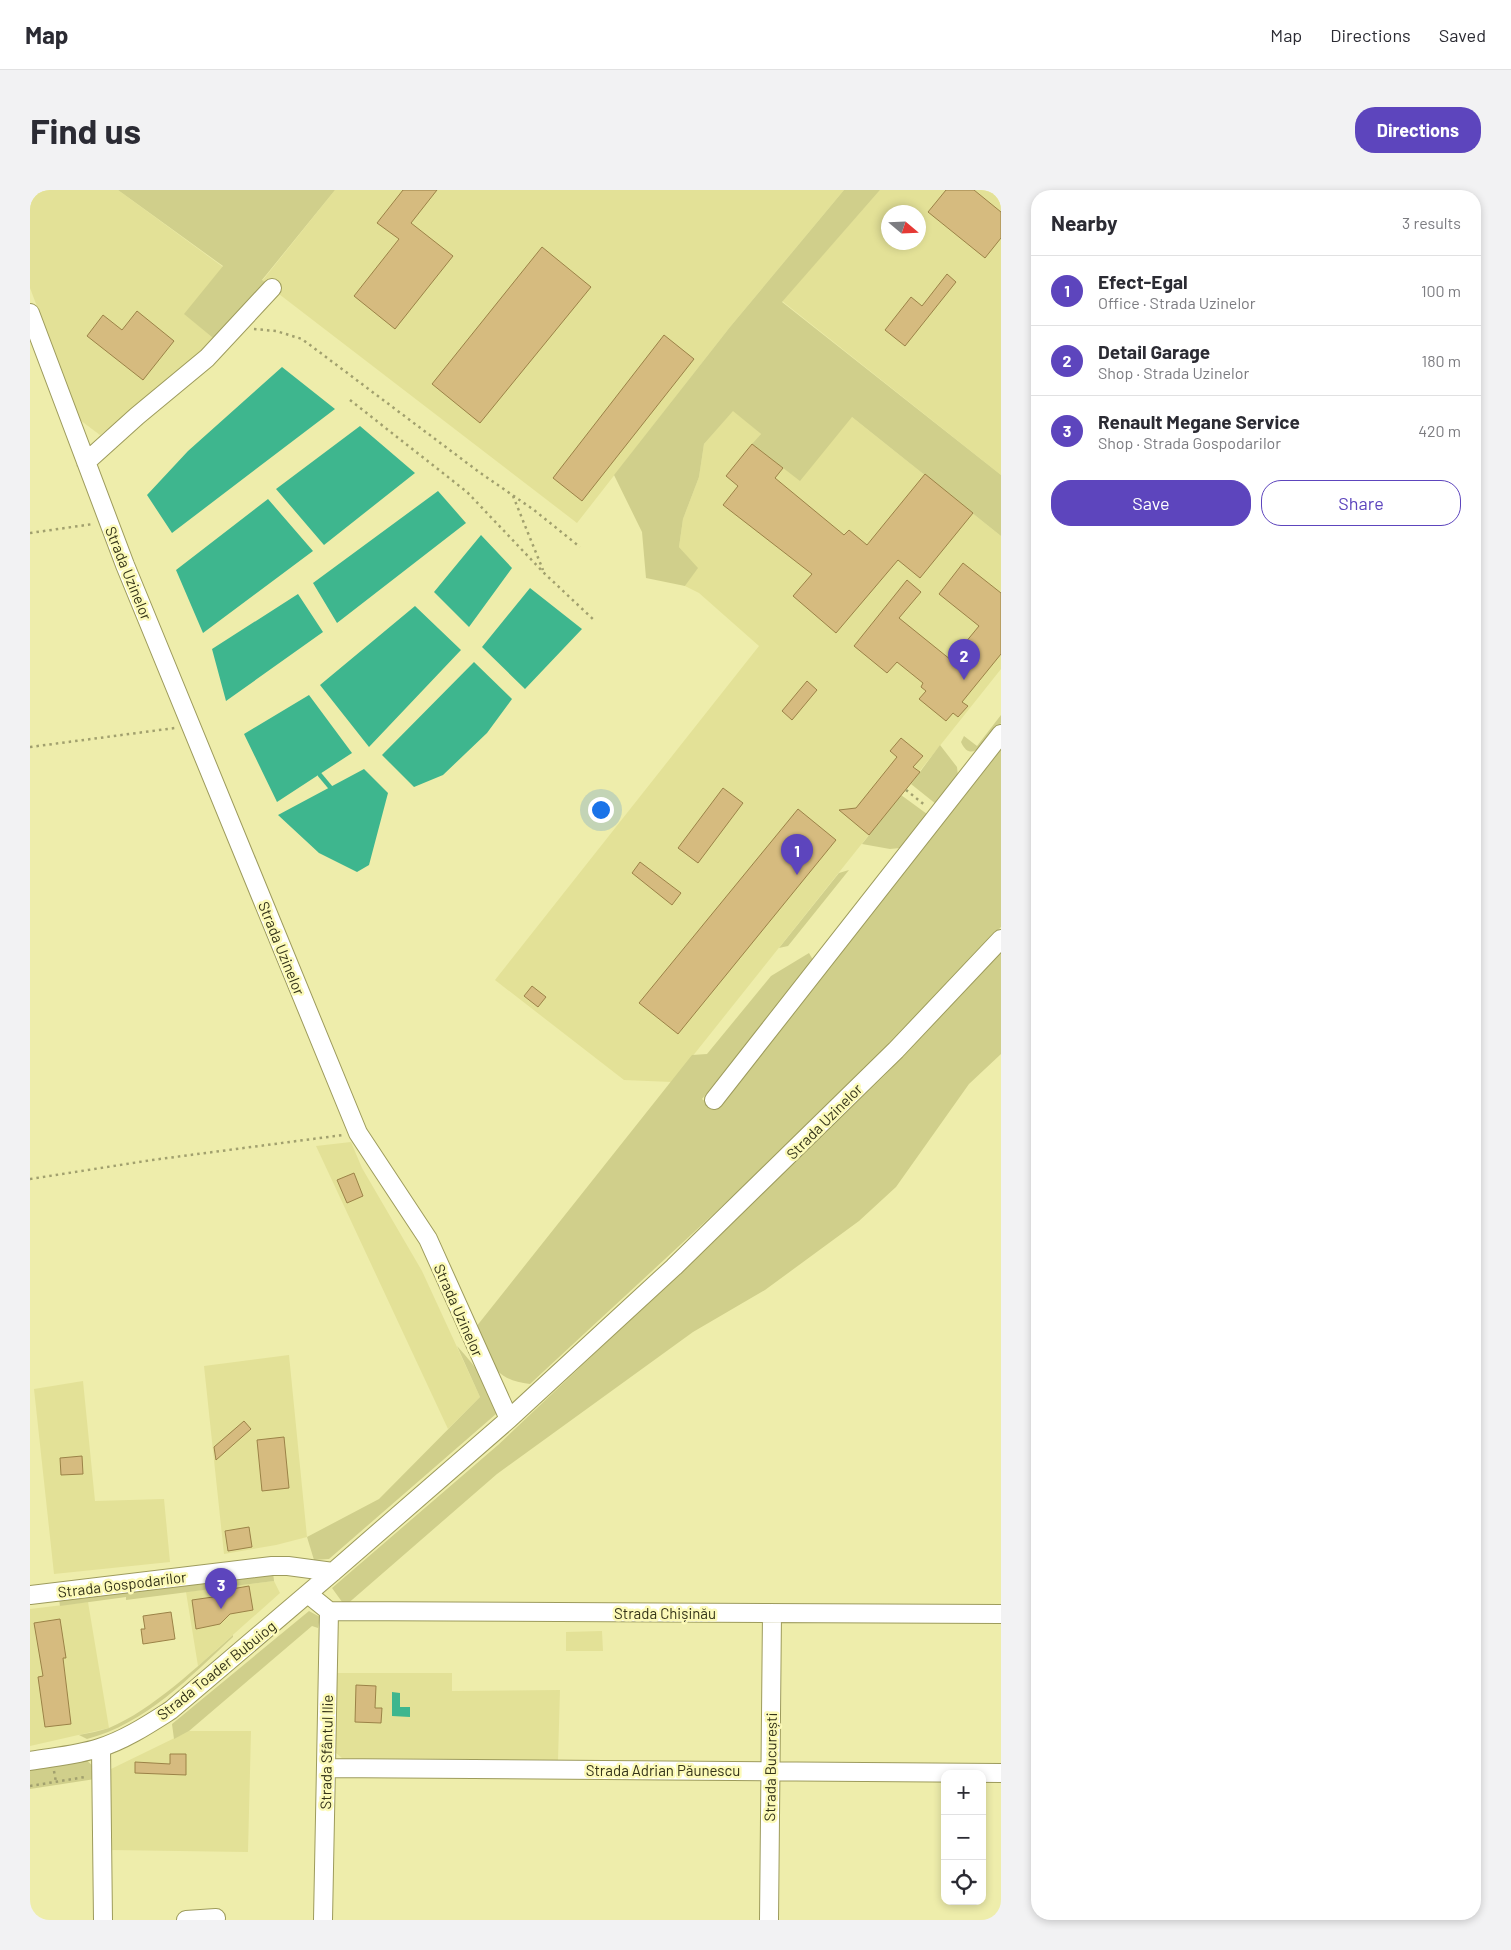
<!DOCTYPE html>
<html lang="en">
<head>
<meta charset="utf-8">
<style>
	body { margin:0; font-family:Barlow,sans-serif; background:#f2f2f3; color:#2b2b33 }
	.controls { position:absolute; right:15px; bottom:15px; display:grid; overflow:hidden; border-radius:10px; box-shadow:0 2px 8px #0003 }
	.controls button { width:45px; height:45px; display:grid; place-items:center; padding:0; border:0; border-bottom:1px solid #e1e1e2; background:#fff; color:#2b2b33; font:25px sans-serif }
	.compass { position:absolute; left:851px; top:15px; width:45px; height:45px; border-radius:50%; background:#fff; box-shadow:0 2px 8px #0003; rotate:109deg }
	.you { position:absolute; left:570px; top:619px; width:18px; height:18px; margin:-12px; border:4px solid #fff; border-radius:50%; background:#1a73e8; box-shadow:0 0 0 8px #1a73e833 }
	.badge { display:grid; place-items:center; width:32px; height:32px; border-radius:50%; background:#5d45bd; color:#fff; font-size:16px; font-weight:700 }
	.pin { position:absolute; translate:-50% -41px; filter:drop-shadow(0 1px 2px #0008) }
	.pin::after { content:''; position:absolute; top:26px; width:18px; height:15px; background:inherit; clip-path:polygon(0 0,100% 0,50% 100%) }
	.list { margin:0; padding:0; list-style:none }
	h2 { display:flex; justify-content:space-between; align-items:center; height:65px; margin:0; padding:0 20px; font-size:21px }
	h2 small { font-size:16px; font-weight:400; color:#7c7c81 }
	.list li { display:grid; grid-template-columns:32px 1fr auto; gap:15px; align-items:center; box-sizing:border-box; height:70px; padding:0 20px; border-top:1px solid #e1e1e2 }
	.list b { display:block; font-size:19px; white-space:nowrap }
	.list p { margin:0; font-size:16px; white-space:nowrap; color:#7c7c81 }
	.list em { font-size:16px; font-style:normal; color:#7c7c81 }
	.actions { display:flex; gap:10px; padding:15px 20px }
	.actions a { flex:1; padding:11px 0; border:1px solid #5d45bd; border-radius:20px; text-align:center; font-size:18px; color:#5d45bd }
	.actions .main { background:#5d45bd; color:#fff }
	.icon { flex:none; width:28px; height:28px; fill:none; stroke:currentColor; stroke-width:2; stroke-linecap:round; stroke-linejoin:round }
	.map { position:relative; flex:none; width:971px; height:1730px; overflow:hidden; border-radius:20px }
	header { display:flex; align-items:center; gap:30px; box-sizing:border-box; height:70px; padding:0 25px; background:#fff; border-bottom:1px solid #e1e1e2 }
	header strong { font-size:24px }
	nav { display:flex; gap:28px; margin-inline-start:auto; font-size:18px }
	.intro { display:flex; align-items:center; justify-content:space-between; box-sizing:border-box; height:120px; padding:0 30px }
	h1 { margin:0; font-size:35px }
	.button { padding:12px 22px; border-radius:20px; background:#5d45bd; color:#fff; font-size:18px; font-weight:700 }
	main { display:flex; gap:30px; padding:0 30px }
	aside { flex:1; background:#fff; border-radius:20px; box-shadow:0 2px 8px #0003 }
	.map>svg:first-child { display:block }
</style>
</head>
<body>
<header>
<strong>Map</strong>
<nav><a>Map</a><a>Directions</a><a>Saved</a></nav>
</header>
<div class="intro"><h1>Find us</h1><a class="button">Directions</a></div>
<main>
<div class="map">
<svg width="971" height="1730" viewBox="0 0 971 1730">
	<rect width="100%" height="100%" fill="#eeedab"/>
	<path fill="#e3e197" fill-rule="evenodd" d="M0,0H88L193,77L155,124L183,148L136,195L70,245L50,230L0,98Z
		M305,0H814L700,137L547,333L232,91Z
		M850,0H971V285L752,111ZM858,22H888V52H858Z
		M703,220L731,244L723,254L822,227L971,346V479L642,892L594,890L465,790L729,456L669,403L655,396L667,378L649,357L653,329L669,287L674,254Z
		M321,952L332,978L392,1081L450,1207L418,1239L286,956Z
		M259,1165L277,1347L246,1355L194,1364L174,1176Z
		M53,1191L65,1311L134,1309L140,1372L24,1384L4,1199Z
		M244,1391L250,1403L168,1476L156,1402Z
		M58,1412L79,1538L0,1556V1419Z
		M572,1441L573,1461H536V1442Z
		M306,1483H422V1501L530,1500L528,1570L312,1568L306,1563Z
		M159,1541H221L218,1662L80,1660L81,1579Z"/>
	<path fill="#d0cf8b" d="M88,0H305L232,90L237,94L183,148L154,124L193,76Z
		M814,0H850L752,112L971,285V346L822,227L770,291L722,254L731,244L703,221L674,254L669,287L653,329L649,357L668,378L655,396L616,388L612,342L584,285L700,137Z
		M971,525C971,526 971,532 971,533C969,537 963,542 961,546C952,556 940,572 931,552L934,546L947,556Z
		M910,555L927,577L928,586L906,614L881,594Z
		M971,560V737C824,899 660,1045 500,1194C462,1190 458,1169 446,1137L662,865L677,864L741,786L779,763L783,770L672,909L686,920Z
		M871,605L897,624L870,658L860,659L832,654Z
		M819,680L758,756L749,758L809,683Z
		M971,762V864L939,894L866,997L829,1031L735,1100L663,1142L467,1284L315,1416L302,1398L468,1255L621,1110L854,886Z
		M427,1156C439,1169 471,1206 466,1224L299,1369L284,1370L277,1347L349,1309L450,1207Z
		M243,1382L244,1391L96,1410V1407L30,1416L29,1409Z
		M279,1421L290,1427L288,1438L282,1436L159,1541L144,1549L142,1534Z
		M203,1445V1447C160,1487 115,1534 57,1549L49,1545C59,1543 70,1541 79,1538C122,1520 168,1476 203,1445Z
		M55,1569L63,1576L65,1589L0,1599V1579Z"/>
	<path fill="#3eb68e" d="M252,177L305,219L142,343L117,305L158,261Z
		M330,236L385,283L294,355L246,299Z
		M408,301L436,333L307,433L283,393Z
		M238,309L283,361L173,443L146,380Z
		M451,345L482,378L439,437L404,402Z
		M500,398L552,439L495,499L452,457Z
		M268,404L293,442L196,511L182,459Z
		M385,416L431,460L339,557L290,495Z
		M444,472L482,509L457,543L413,585L384,597L352,565Z
		M279,505L322,563L247,612L214,544Z
		M334,579L358,603L339,675L327,682L289,663L248,625Z
		M362,1502L370,1503V1517H380V1527L362,1526Z"/>
	<g fill="none" stroke-linecap="round" stroke-linejoin="round">
		<path stroke="#3eb68e" stroke-width="4.5" d="M290,585L300,597"/>
	</g>
	<path fill="#d6bb7f" stroke="#9b8247" d="M373,0H407L381,33L423,66L365,139L324,106L369,49L347,33Z
		M916,0H944L971,22V48L955,68L898,22Z
		M512,57L561,97L450,233L402,194Z
		M917,84L926,92L875,156L855,140L881,107L892,116Z
		M107,121L144,151L113,190L57,146L73,125L92,140Z
		M634,145L664,169L552,311L523,288Z
		M722,254L753,278L745,288L814,345L819,340L837,355L895,284L943,323L890,388L868,370L806,443L763,406L782,384L693,315L708,296L696,286Z
		M933,373L971,403V464L932,512L938,516L928,527L923,523L916,531L889,509L896,501L891,497L893,493L867,472L857,483L824,456L877,390L891,402L869,428L921,470L949,436L909,404Z
		M777,491L787,500L762,530L752,521Z
		M871,548L893,566L883,577L890,582L839,645L809,620L826,618L867,567L860,561Z
		M693,598L713,613L668,673L648,658Z
		M768,619L806,650L648,844L609,813Z
		M610,672L651,703L642,715L602,683Z
		M502,796L516,807L508,817L494,806Z
		M324,983L333,1006L317,1013L307,990Z
		M214,1231L221,1239L186,1270L184,1257Z
		M254,1247L259,1298L232,1301L227,1250Z
		M52,1266L53,1284L31,1285L30,1268Z
		M219,1337L222,1357L198,1361L195,1341Z
		M219,1396L223,1420L200,1424L190,1434L166,1439L162,1410L190,1406V1401Z
		M141,1422L145,1449L113,1454L111,1439H115L113,1426Z
		M30,1429L36,1468H33L41,1534L15,1537L8,1487L13,1486L4,1433Z
		M326,1495L346,1496L345,1518H352L351,1533L325,1532Z
		M140,1564H156V1585L105,1583V1572L140,1574Z"/>
	<g fill="none" stroke-linecap="round" stroke-linejoin="round">
		<g stroke="#9d9b5c" stroke-width="20">
			<path id="minor" d="M0,123L95,375L328,943L398,1049L479,1229
				M56,272L107,226L177,168L242,98
				M684,910L971,544
				M278,1404L299,1421L293,1730
				M0,1405L242,1376H258L303,1382
				M299,1421L971,1424
				M71,1558L73,1730
				M0,1571C23,1567 47,1565 69,1558C95,1550 119,1534 141,1520L303,1382L479,1229L644,1077L866,860L971,749
				M296,1578L971,1583
				M156,1730L186,1728
				M739,1730L742,1423"/>
		</g>
		<path stroke="#a1a06e" stroke-width="2.5" stroke-dasharray="2.5 4" stroke-linecap="butt" d="M224,139L246,141L272,149L449,282L504,320L550,357
			M320,210L437,302L514,383L565,431
			M483,306L513,380
			M0,343L63,334
			M0,557L145,538
			M876,600L896,616
			M0,989L122,970L313,945
			M24,1581L26,1592
			M0,1596L55,1587"/>
		<use href="#minor" stroke="#fff" stroke-width="18"/>
	</g>
	<g text-anchor="middle" dominant-baseline="central" stroke-width="5" stroke-linejoin="round" paint-order="stroke">
		<g font-size="15" fill="#343318" stroke="#fcfab8">
			<text transform="translate(99 383) rotate(68)">Strada Uzinelor</text>
			<text transform="translate(252 758) rotate(68)">Strada Uzinelor</text>
			<text transform="translate(794 931) rotate(-45)">Strada Uzinelor</text>
			<text transform="translate(429 1120) rotate(66)">Strada Uzinelor</text>
			<text transform="translate(92 1394) rotate(-7)">Strada Gospodarilor</text>
			<text x="635" y="1423">Strada Chișinău</text>
			<text transform="translate(186 1480) rotate(-39)">Strada Toader Bubuiog</text>
			<text transform="translate(296 1562) rotate(-89)">Strada Sfântul Ilie</text>
			<text transform="translate(740 1577) rotate(-89)">Strada București</text>
			<text x="633" y="1580">Strada Adrian Păunescu</text>
		</g>
	</g>
</svg>
<div class="controls">
<button>+</button>
<button>−</button>
<button><svg class="icon" aria-label="locate" viewBox="0 0 24 24"><circle cx="12" cy="12" r="6"/><path d="M12 2v4M12 18v4M2 12h4M18 12h4"/></svg></button>
</div>
<svg class="compass" viewBox="-18 -18 36 36"><path d="M0-13l5 13h-10z" fill="#e53935"/><path d="M0 13l5-13h-10z" fill="#7c7c81"/></svg>
<div class="you"></div>
<div class="pin badge" style="left:767px;top:685px">1</div>
<div class="pin badge" style="left:934px;top:490px">2</div>
<div class="pin badge" style="left:191px;top:1419px">3</div>
</div>
<aside>
<h2>Nearby<small>3 results</small></h2>
<ul class="list">
<li><span class="badge">1</span><div><b>Efect-Egal</b><p>Office · Strada Uzinelor</p></div><em>100 m</em></li>
<li><span class="badge">2</span><div><b>Detail Garage</b><p>Shop · Strada Uzinelor</p></div><em>180 m</em></li>
<li><span class="badge">3</span><div><b>Renault Megane Service</b><p>Shop · Strada Gospodarilor</p></div><em>420 m</em></li>
</ul>
<div class="actions"><a class="main">Save</a><a>Share</a></div>
</aside>
</main>
</body>
</html>
